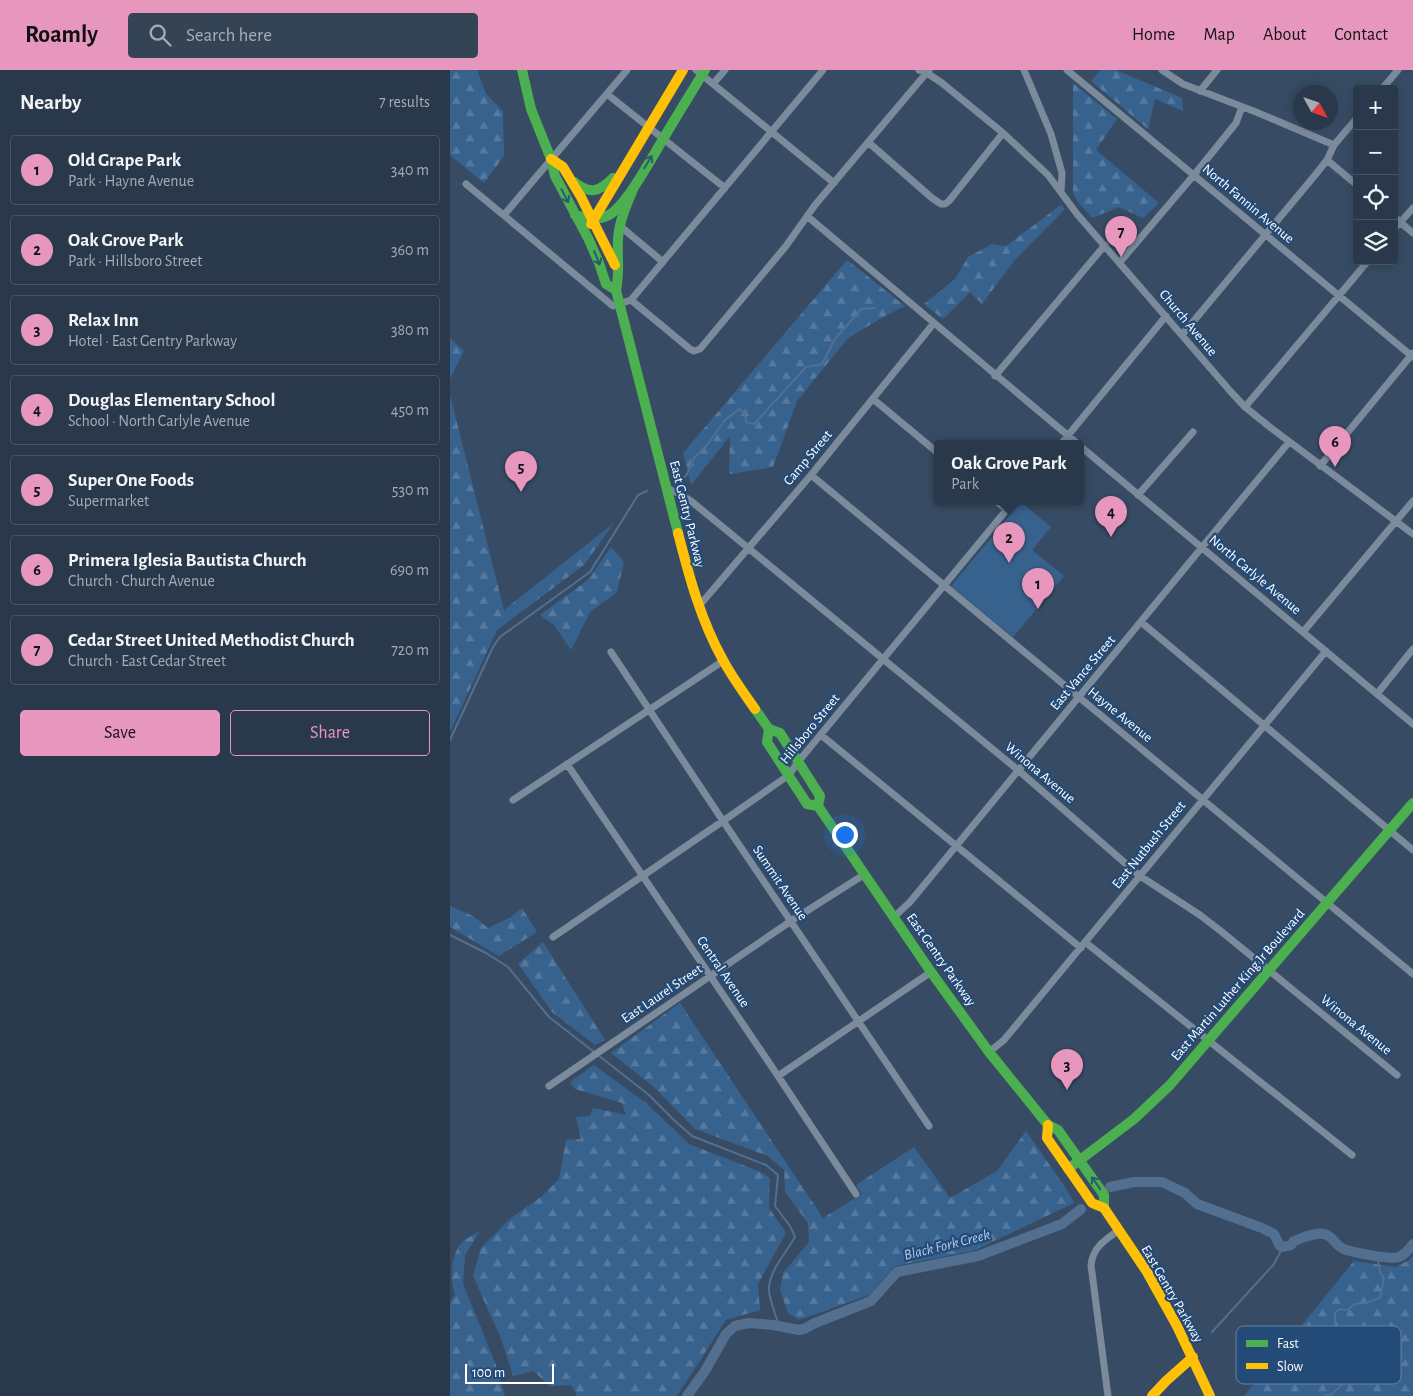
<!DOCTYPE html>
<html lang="en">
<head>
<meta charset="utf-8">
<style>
	body { margin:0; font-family:"Alegreya Sans",sans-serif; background:#354455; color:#f1f3f6 }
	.controls { position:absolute; right:15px; top:15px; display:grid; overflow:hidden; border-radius:5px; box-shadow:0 2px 12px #0003 }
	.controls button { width:45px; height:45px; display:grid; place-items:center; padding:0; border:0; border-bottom:1px solid #455363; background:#29394b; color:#f1f3f6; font:25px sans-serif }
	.compass { position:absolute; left:843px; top:15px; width:45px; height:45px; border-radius:50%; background:#29394b; box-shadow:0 2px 12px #0003; rotate:130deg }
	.scale { position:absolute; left:15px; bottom:12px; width:89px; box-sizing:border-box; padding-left:5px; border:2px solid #fff; border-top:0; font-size:14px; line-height:18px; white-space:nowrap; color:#fff; -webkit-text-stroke:4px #244b77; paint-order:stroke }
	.you { position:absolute; left:394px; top:764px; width:18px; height:18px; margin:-12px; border:4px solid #fff; border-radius:50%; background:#1a73e8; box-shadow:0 0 0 8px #1a73e833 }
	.badge { display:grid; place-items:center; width:32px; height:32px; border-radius:50%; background:#e797bd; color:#111; font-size:16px; font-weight:700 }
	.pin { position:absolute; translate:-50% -41px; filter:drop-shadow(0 1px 2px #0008) }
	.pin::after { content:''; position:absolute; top:26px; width:18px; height:15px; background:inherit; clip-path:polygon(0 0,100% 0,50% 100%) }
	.popup { position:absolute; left:484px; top:370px; width:150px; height:65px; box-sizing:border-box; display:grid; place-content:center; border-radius:5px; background:#29394b; filter:drop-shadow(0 1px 4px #0005); font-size:16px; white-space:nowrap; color:#a5acb5 }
	.popup b { font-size:19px; color:#f1f3f6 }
	.popup::after { content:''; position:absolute; left:50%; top:100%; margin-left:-10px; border:10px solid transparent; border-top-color:#29394b }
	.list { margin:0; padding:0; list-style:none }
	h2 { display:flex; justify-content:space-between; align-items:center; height:65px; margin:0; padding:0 20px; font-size:21px }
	h2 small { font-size:16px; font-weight:400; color:#a5acb5 }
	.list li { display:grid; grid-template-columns:32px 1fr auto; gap:15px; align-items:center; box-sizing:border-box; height:70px; margin:0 10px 10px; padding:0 10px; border:1px solid #455363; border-radius:5px }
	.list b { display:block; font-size:19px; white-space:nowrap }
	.list p { margin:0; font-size:16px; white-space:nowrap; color:#a5acb5 }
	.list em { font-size:16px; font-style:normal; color:#a5acb5 }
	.actions { display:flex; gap:10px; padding:15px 20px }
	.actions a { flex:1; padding:11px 0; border:1px solid #e797bd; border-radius:5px; text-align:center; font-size:18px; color:#e797bd }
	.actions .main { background:#e797bd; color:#111 }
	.icon { flex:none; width:28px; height:28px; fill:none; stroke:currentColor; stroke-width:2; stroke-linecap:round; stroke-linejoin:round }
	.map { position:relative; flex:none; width:963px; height:1326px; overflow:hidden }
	header { display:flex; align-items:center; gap:30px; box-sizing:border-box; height:70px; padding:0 25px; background:#e797bd; color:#111 }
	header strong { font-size:24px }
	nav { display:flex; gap:28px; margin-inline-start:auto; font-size:18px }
	.search { width:350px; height:45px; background:#354455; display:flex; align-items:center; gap:12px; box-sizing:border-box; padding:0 18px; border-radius:5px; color:#a5acb5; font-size:19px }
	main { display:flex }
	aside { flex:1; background:#29394b }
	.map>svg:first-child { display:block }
</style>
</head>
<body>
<header>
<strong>Roamly</strong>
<div class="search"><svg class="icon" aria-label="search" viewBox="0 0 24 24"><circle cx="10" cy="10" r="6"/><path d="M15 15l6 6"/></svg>Search here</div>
<nav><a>Home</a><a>Map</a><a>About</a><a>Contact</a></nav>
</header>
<main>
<aside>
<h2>Nearby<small>7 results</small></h2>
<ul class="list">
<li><span class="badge">1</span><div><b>Old Grape Park</b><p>Park · Hayne Avenue</p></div><em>340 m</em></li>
<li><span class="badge">2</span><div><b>Oak Grove Park</b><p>Park · Hillsboro Street</p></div><em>360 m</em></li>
<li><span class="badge">3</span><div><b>Relax Inn</b><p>Hotel · East Gentry Parkway</p></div><em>380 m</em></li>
<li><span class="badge">4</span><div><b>Douglas Elementary School</b><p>School · North Carlyle Avenue</p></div><em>450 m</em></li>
<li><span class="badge">5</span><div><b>Super One Foods</b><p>Supermarket</p></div><em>530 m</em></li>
<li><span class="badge">6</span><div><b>Primera Iglesia Bautista Church</b><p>Church · Church Avenue</p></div><em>690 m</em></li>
<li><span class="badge">7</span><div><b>Cedar Street United Methodist Church</b><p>Church · East Cedar Street</p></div><em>720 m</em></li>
</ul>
<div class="actions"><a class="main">Save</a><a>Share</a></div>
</aside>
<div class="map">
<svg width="963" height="1326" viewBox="0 0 963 1326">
	<defs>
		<pattern id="forest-firs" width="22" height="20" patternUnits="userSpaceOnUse" patternTransform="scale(1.25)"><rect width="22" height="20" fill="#38628e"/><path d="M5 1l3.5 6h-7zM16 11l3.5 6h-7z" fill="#567a9f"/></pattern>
	</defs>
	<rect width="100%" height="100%" fill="#374c64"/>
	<path fill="url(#forest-firs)" d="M0,0H27L36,24L53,41L54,86L34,113L0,85Z
		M650,0H666L732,28L733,41L705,29L698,59L641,11Z
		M623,13L667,49L646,80L709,133L693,148L669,137L642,148L628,132L623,123Z
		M611,135L615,139L564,191L532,234L520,222L493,249L474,234L505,209L518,187L542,174L556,176Z
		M397,190L455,236L437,245L398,268L347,331L323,397L279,404L280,366L241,415L233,383Z
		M0,268L14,281L0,309Z
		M0,325L54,540L164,453L134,495L47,560L0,662Z
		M161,477L174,492L167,522L140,542L121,580L104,555L90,545L139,509Z
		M0,836L23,846L38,858L61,847L72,838L87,862L49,886L0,857Z
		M93,872L155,970L145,975L102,942L68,894Z
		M230,933L373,1148L412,1124L406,1115L464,1077L500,1128L547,1101L576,1061L617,1120L624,1133L523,1181L445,1196L419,1225L349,1250L338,1243L330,1220L333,1203L359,1172L358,1153L335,1122L334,1100L318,1086L245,1059L205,1018L161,983Z
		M144,995L196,1033L239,1074L311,1102L320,1108L319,1138L336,1163L308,1214L310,1240L276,1250L227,1326H127L121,1315L99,1316L84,1301L63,1306L52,1271L23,1206L31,1178L61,1148L91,1127L109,1109L116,1070L131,1069L126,1047L140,1046L143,1038L176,1045L172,1033L125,1019L120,1012Z
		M30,1161L15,1185L13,1214L46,1295L55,1326H0V1232L5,1225C0,1207 0,1185 13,1171C18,1167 25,1164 30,1161Z
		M963,1186V1326H794L904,1191L946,1197L959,1190Z"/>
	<path fill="#38628e" d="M571,432L601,457L582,480L614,506L563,567L501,516Z"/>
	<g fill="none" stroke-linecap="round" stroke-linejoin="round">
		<path stroke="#536f90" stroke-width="2" d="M231,409L236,406L244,388L257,375L275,350L289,339L295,344L296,352L304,354L356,297L372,294L385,269L411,239L425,238
			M0,670L43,577L50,567L140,502L188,425L197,421
			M0,865L36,883L58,897L99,947L144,982
			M148,985L199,1025L225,1051L242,1066L316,1095L328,1105L325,1136L340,1156L345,1167C336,1183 318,1202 319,1221C320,1231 326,1246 329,1256
			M762,1262L824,1194L833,1177
			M874,1326L882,1324L897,1310C898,1287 883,1266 885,1243L890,1239L897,1240L905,1234L916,1233L930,1228L934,1209L930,1202L927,1186"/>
		<path stroke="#536f90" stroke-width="10" d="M660,1117L684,1112H712L735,1123L747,1134L812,1158L824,1164L830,1176L833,1177L841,1175L844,1171C853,1168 864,1162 874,1164C882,1165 885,1175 892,1178C898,1182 942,1190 949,1187C955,1185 960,1178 963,1174
			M237,1326L255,1301L276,1264L285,1256L299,1253L323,1255L349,1260L354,1259L365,1253L421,1231L447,1202L528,1186L612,1154L631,1139"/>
		<path stroke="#7b8b9b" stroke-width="7" d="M246,0L384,113
			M469,0L477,3L492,13L553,63L598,105L627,144L781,322L795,337L821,358L963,464
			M574,0L601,64L612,103L611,121
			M617,0L963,287
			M712,0L733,14L806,42L884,75
			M263,14L275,0
			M932,19L948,0
			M750,21L767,0
			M157,24L275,118
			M418,72L482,128L491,134H495L499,131L553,63
			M877,90L907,115
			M16,114L163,236L181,230L373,0
			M54,145C95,97 136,49 177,0
			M357,146L628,374
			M944,147L963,163
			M170,156L213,192
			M944,159L963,138
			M670,192L744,105L786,53L792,37
			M181,230L240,279L244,281L250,279L336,176L365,135L479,0
			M732,265L866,104L877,90L884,75L907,48
			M545,306L655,175
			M423,329L488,383
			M795,337L918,191
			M611,374L716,246
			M630,376L963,654
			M870,396L963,283
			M361,405L963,904
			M218,419L228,423L241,431L568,700L690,806L750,845L772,862L947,1005
			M688,425L743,362
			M547,432L557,440
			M249,536L361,405L484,253
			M691,552L963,780
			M853,562L963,431
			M161,582L273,751L479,1056
			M927,624L963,579
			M371,665L631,878
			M117,694L328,1006L406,1124
			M63,730L273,591
			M444,847L460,832C586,679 712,525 839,372
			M103,867L273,751L339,705L348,692L563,432
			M635,872L902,1085
			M539,982L554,970L876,581
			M328,1006L481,902
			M99,1016L341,851L415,804
			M658,1326L641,1195C643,1177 655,1170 669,1160"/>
		<path stroke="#4caf50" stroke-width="10" d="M72,0L81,39L101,89L105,106L139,170L149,193L156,214L166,220
			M124,112C140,125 149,122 163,108
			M184,117C177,134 169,151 168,169C167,186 170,203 166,220L228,463
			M125,145C136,148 148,151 159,145C175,136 195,99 205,83C221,55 238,28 255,0
			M305,639L319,659L330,663L370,726L368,736
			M319,659L317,672L357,734L368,736L481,902L539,982L598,1055L608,1060L654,1125V1138
			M618,1099L684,1049L720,1015L963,733"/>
		<path stroke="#ffc107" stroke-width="10" d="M101,89L113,97L131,127L165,195
			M141,154L233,0
			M228,463C239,506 251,551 273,590C282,607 294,623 305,639
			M598,1055L597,1068L642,1133L654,1138L697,1202L727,1256L760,1326
			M702,1326L716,1311L743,1287"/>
	</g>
	<defs><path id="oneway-shaft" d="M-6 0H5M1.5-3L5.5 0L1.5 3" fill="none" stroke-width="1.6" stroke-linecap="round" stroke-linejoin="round" transform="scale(1.25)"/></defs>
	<g stroke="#2a5a71">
		<use href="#oneway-shaft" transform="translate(198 92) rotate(-59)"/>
		<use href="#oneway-shaft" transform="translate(115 126) rotate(62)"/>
		<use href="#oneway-shaft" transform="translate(147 188) rotate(67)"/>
		<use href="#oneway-shaft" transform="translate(646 1113) rotate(-125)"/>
	</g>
	<g text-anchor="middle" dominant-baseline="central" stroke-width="4.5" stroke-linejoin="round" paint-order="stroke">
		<g font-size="14" fill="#fff" stroke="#244b77">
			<text transform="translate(798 134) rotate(40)">North Fannin Avenue</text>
			<text transform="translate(738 253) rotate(50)">Church Avenue</text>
			<text transform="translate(358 388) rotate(-50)">Camp Street</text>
			<text transform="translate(237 444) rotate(76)">East Gentry Parkway</text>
			<text transform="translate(805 505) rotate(40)">North Carlyle Avenue</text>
			<text transform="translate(633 603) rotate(-50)">East Vance Street</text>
			<text transform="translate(670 645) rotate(39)">Hayne Avenue</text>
			<text transform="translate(360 659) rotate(-51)">Hillsboro Street</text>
			<text transform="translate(590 703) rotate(40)">Winona Avenue</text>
			<text transform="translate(699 775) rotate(-51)">East Nutbush Street</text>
			<text transform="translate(330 813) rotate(56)">Summit Avenue</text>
			<text transform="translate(491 890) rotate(55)">East Gentry Parkway</text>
			<text transform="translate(273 902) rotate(56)">Central Avenue</text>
			<text transform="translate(788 915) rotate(-49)">East Martin Luther King Jr Boulevard</text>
			<text transform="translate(212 924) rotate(-34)">East Laurel Street</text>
			<text transform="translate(906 955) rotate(39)">Winona Avenue</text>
			<text transform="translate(722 1224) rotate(60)">East Gentry Parkway</text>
		</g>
		<g font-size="15" font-style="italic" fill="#b0cdeb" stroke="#244b77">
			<text transform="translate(497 1175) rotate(-14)">Black Fork Creek</text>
		</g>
	</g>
	<rect x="786" y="1256" width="165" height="58" rx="8" fill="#244b77" stroke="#6681a0" stroke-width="1"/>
	<rect x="796" y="1270" width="22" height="7" fill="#4caf50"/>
	<rect x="796" y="1293" width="22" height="6" fill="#ffc107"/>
	<g font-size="14" fill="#fff">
		<text x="827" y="1278">Fast</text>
		<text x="827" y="1301">Slow</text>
	</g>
</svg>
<div class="controls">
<button>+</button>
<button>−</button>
<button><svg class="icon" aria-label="locate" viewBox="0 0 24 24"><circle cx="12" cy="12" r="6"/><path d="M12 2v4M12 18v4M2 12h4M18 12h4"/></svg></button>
<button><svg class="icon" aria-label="layers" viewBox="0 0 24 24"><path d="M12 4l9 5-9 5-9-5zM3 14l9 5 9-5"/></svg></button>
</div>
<svg class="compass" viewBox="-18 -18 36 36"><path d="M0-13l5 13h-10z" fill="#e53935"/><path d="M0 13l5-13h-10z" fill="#a5acb5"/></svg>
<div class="scale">100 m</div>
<div class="you"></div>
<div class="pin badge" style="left:588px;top:539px">1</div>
<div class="pin badge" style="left:559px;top:493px">2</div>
<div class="popup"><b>Oak Grove Park</b>Park</div>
<div class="pin badge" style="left:617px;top:1020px">3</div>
<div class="pin badge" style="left:661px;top:467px">4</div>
<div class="pin badge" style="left:71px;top:422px">5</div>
<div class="pin badge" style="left:885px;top:397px">6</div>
<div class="pin badge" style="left:671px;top:187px">7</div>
</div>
</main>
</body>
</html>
